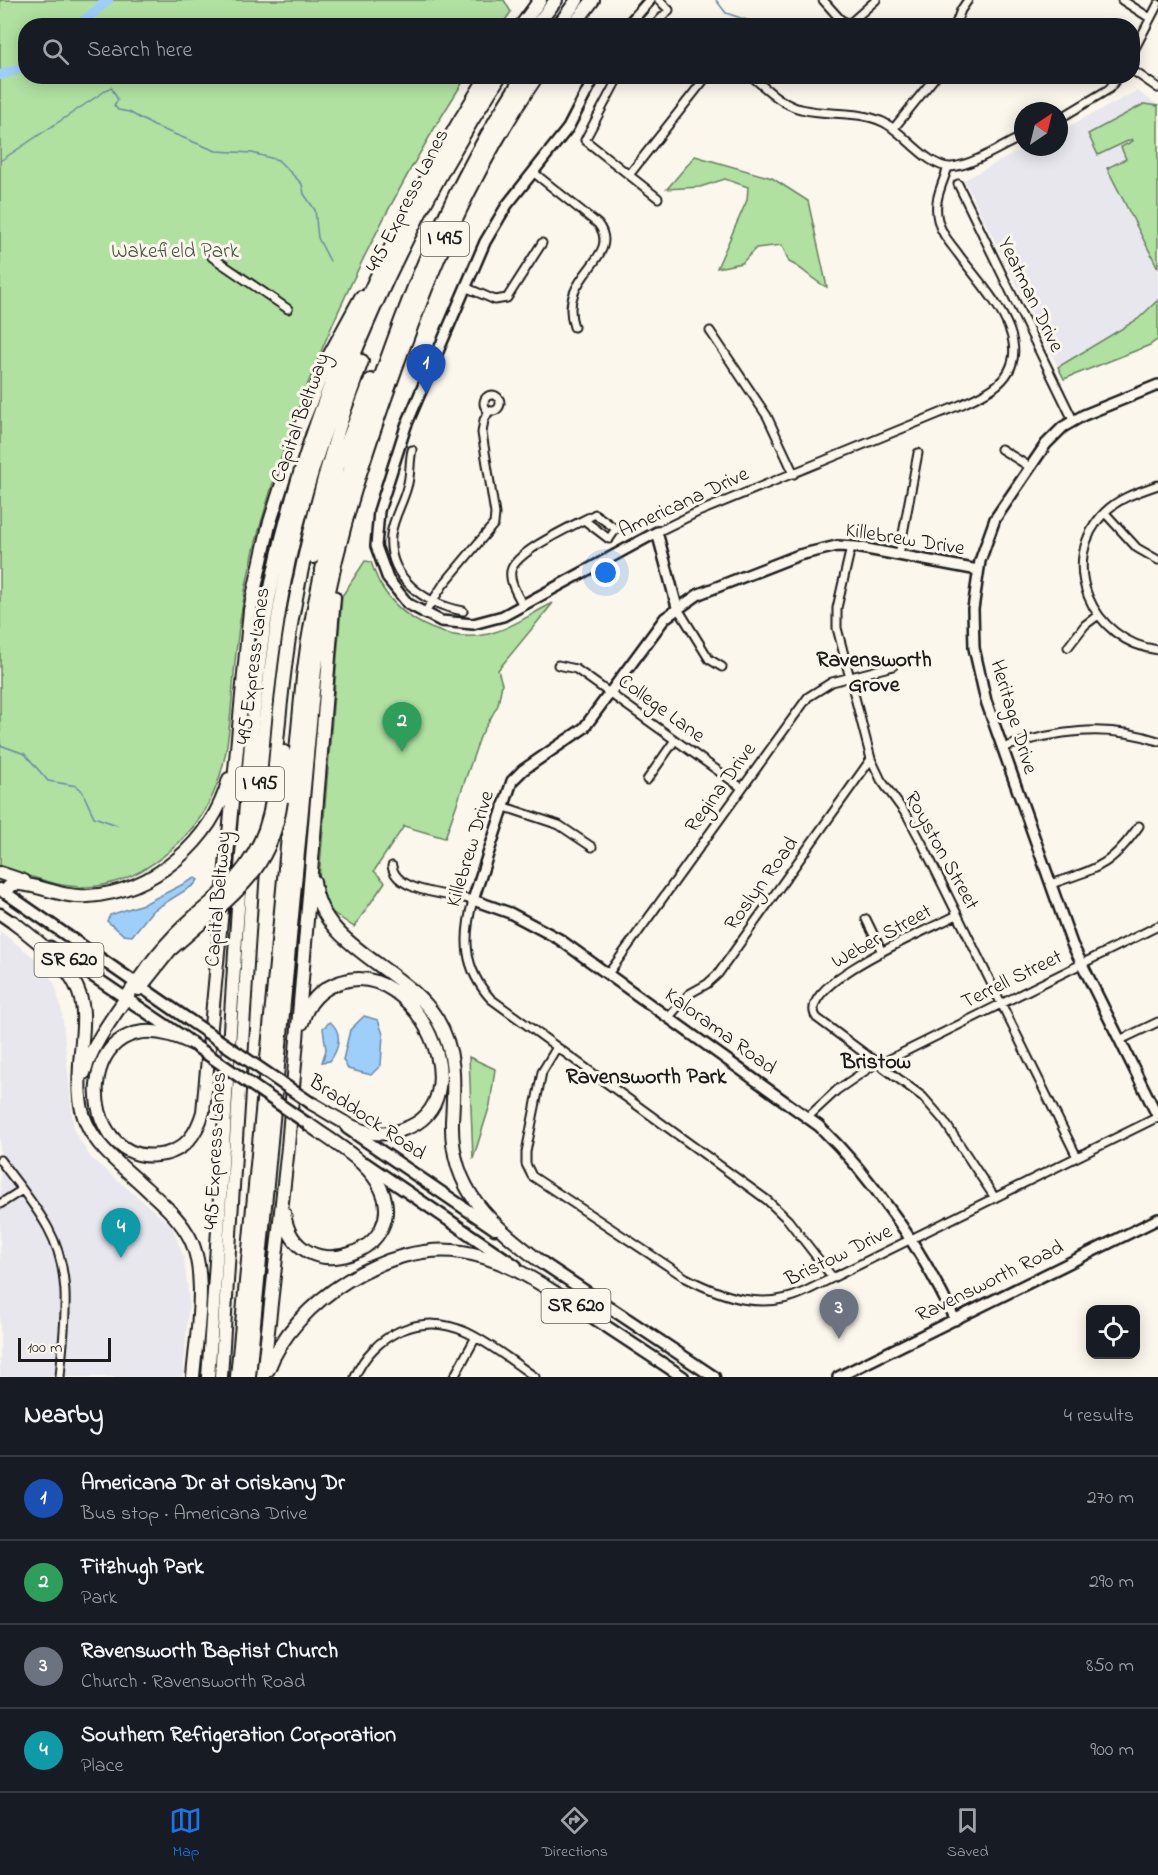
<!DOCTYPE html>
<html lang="en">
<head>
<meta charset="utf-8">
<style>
	body { margin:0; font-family:"Indie Flower",sans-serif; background:#20242c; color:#f1f3f6 }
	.controls { position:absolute; right:18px; bottom:18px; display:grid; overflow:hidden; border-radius:12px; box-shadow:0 3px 15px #0003 }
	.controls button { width:54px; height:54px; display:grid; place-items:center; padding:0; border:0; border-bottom:2px solid #363941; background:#171b24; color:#f1f3f6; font:30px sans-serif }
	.compass { position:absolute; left:1014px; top:102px; width:54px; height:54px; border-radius:50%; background:#171b24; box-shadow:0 3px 15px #0003; rotate:35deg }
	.scale { position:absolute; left:18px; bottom:15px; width:93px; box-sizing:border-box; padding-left:6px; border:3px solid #1c1c1c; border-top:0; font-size:16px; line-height:21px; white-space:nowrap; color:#1c1c1c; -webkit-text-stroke:4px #fbf7ec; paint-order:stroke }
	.you { position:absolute; left:606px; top:573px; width:21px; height:21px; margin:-15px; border:4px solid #fff; border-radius:50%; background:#1a73e8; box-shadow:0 0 0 9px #1a73e833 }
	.badge { display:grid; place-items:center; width:39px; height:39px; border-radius:50%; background:#1a73e8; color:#fff; font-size:20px; font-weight:700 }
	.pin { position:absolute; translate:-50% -50px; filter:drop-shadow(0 2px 3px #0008) }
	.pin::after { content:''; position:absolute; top:32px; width:21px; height:18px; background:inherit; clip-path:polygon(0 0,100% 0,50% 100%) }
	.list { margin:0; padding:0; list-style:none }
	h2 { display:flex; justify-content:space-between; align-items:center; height:78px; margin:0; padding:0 24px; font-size:26px }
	h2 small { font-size:20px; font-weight:400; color:#9ea1a6 }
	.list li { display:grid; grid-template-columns:39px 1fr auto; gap:18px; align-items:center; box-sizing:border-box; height:84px; padding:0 24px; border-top:2px solid #363941 }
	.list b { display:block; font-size:22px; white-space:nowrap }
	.list p { margin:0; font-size:20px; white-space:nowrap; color:#9ea1a6 }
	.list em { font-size:20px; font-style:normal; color:#9ea1a6 }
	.icon { flex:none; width:33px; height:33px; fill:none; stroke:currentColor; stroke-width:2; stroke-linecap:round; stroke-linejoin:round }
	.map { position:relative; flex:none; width:1158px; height:1377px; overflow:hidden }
	.search { position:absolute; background:#171b24; box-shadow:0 3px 15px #0003; left:18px; right:18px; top:18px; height:66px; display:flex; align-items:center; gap:15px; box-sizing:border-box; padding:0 21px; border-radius:24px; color:#9ea1a6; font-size:22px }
	.sheet { height:414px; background:#171b24 }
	nav { display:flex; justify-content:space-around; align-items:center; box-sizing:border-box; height:84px; border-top:2px solid #363941; background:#171b24; font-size:16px; color:#9ea1a6 }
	nav a { display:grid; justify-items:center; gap:3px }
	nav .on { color:#1a73e8 }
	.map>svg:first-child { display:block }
</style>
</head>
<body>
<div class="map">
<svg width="1158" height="1377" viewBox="0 0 1158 1377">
	<rect width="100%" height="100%" fill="#fbf7ec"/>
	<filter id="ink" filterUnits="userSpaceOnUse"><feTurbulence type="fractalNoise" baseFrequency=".0167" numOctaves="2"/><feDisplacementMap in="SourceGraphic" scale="12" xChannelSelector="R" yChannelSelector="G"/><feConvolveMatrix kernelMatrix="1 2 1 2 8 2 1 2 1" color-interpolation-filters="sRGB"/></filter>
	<g filter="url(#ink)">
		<path fill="#e8e7ee" d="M1137,91L1158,105V300L1138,319L1058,367L964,180L1027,147H1059V131Z
			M0,931L37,960L55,984L62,1013L74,1131L91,1158L172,1226L184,1258L189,1301L183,1377H0Z"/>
		<path fill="#b0e1a1" stroke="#667e5e" stroke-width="1.5" d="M0,0H504L511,12L501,26H26V76L466,77C376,218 302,372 258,534C249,569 241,607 237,644C229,704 235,772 197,822C168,860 119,893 69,886C46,883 23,873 0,867Z
			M1144,104L1158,106V268L1107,168L1126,159L1121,147L1133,141L1132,139L1098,155L1088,134Z
			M695,156L772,178L808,201L827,287C812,281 804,268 789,262L782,245L756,248L742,263L717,268L747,200L748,187L725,179L700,187L667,189Z
			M1158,300V339L1150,345L1064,379L1058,367L1138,319Z
			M365,561L371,562C374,570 377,580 382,587C404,623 454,646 495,632C515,626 534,612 553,603L498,670L502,684L498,705L480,737L445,838L404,826L374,871L385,882L354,927L329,910L319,879L342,596Z
			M469,1057L495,1069L490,1105L473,1159Z"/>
		<path fill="#9ecffb" stroke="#6a87a2" stroke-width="1.5" d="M195,878L198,880L194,885L152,911L132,936L124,935L107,921L110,915L146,903Z
			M364,1016L378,1020L383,1034L381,1065L371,1075L348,1069L343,1060L350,1030Z
			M330,1022C343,1032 339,1049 330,1061L322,1062L326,1050L323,1028Z"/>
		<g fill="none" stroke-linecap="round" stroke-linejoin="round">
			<path stroke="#6a87a2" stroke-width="1.5" d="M716,0L726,13L764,26
				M0,161L111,87L118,100L114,105L118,110L129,112L154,126L216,151L252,153L278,160L302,184L304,194L315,210L318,238L330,261
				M0,745L25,754L48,781L77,786L82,791L94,817L117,825"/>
			<path stroke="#9ecffb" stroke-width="10" d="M78,26L108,0
				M0,75L26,67"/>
			<g stroke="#1c1c1c" stroke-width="11">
				<path id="street" d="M823,0L840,19L849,24L876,0
					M1122,0L1150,18
					M654,26L669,10L659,0
					M955,26L961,10L968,0
					M1132,54L1158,4
					M1132,70L1158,88
					M619,76L585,140L629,175
					M751,76C766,88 782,105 801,109C827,116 857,110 883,122C903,131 928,168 951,167C971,166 1004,145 1023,136
					M1059,119L1109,89L1119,76
					M894,128L936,76
					M533,172L598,224C624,259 556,274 574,327
					M958,184L1073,420
					M658,198L629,175L707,76
					M212,257L288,309
					M465,287L495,300L507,298L542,243
					M710,331L767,416L794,474
					M484 403a8 8 0 1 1 16 0a8 8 0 1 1-16 0Z
					M1001,449L1030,467
					M412,450C409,462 411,475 407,487C403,503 393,518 391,535C387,579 426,604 463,611
					M1158,485C1139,492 1120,497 1105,512C1056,562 1092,642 1158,650
					M1105,513L1137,548L1158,560
					M657,532L696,513L960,405C971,400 983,395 993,388C1046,350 984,289 959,255C951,244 941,234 938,220C933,200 942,186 948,167
					M851,547L837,608V628L871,759L881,780L908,817L922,843L1077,1157
					M899,555L918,453
					M523,606C518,595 509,583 511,571C515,551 577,524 595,514L616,529L609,539L584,520
					M677,607L709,659L722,667
					M424,614L443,585L494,524L495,514L482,433L484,420L489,411
					M1068,647L1085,625L1097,616
					M558,665L576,669L742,788
					M1002,748C1054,731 1105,723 1158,741
					M647,780L675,740
					M502,806L559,825L592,847
					M392,866C396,893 451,894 473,900C463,938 463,968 491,999L767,1200L788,1220L833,1278
					M1051,884C1097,868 1109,868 1139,826
					M957,915C935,927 791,985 817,1018L923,1097L944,1121L995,1198
					M866,919L882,952
					M608,974L808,697L832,682L893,666
					M669,1017L689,994L707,984L718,974L871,759
					M1120,1040L1158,1022
					M557,1047L542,1072L526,1152V1164L532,1176L686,1278C723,1297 764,1311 804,1292L1158,1117
					M880,1064L1158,926
					M808,1117L837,1090L878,1062
					M0,1160C16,1182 35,1204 48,1228C74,1275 64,1326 60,1377
					M0,1204L22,1190
					M355,1377C373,1334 422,1311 466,1332C490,1343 513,1362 535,1377
					M454,1377L476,1337"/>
			</g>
			<g stroke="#1c1c1c" stroke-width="14">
				<path id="secondary" d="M627,26L650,0
					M595,76L568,128L507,205L485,242L406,426L379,511L376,546L388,579L408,604L441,621L473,624L503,616L657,532L677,607
					M1158,385L1084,415L1063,427L1046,444L995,519L980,561L973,609L974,648L986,701L1072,944L1158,1117
					M955,1320C923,1251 873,1178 819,1126L559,939L510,913L473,900L512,781L523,770L584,728L665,618L699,594L799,555L837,546L856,547L978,570
					M838,1377L1158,1219"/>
			</g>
			<g stroke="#1c1c1c" stroke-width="15">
				<path id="primary" d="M0,889L189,1020
					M0,914L19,927
					M50,947L186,1039
					M347,1128L495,1229
					M365,1163L516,1266
					M537,1259L714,1377
					M551,1290L683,1377"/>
			</g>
			<g stroke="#1c1c1c" stroke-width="16">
				<path id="highway" d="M521,26L540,0
					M536,26L556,0
					M558,26L577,0
					M573,26L593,0
					M313,557L338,466L371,380
					M272,800C277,740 282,679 292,619C308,531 331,444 362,361
					M281,801L284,752
					M254,852C262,754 268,656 289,560C324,397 409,216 500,76
					M0,873L24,881
					M314,881C320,948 404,966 437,1019C457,1052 454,1085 452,1121C450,1192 492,1224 542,1263
					M5,892C8,887 13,883 20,884C43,886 64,898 88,896C154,892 212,841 229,779
					M13,922C43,946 81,971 83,1013C84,1030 81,1047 80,1064C79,1083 78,1104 86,1122C96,1146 118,1163 137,1180C154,1196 175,1213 187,1233C210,1269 196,1336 193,1377
					M139,989L170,950L201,923
					M302,1023C307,1003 321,988 341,982C415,957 484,1102 404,1129C391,1134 378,1135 364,1131C346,1126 328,1112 311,1103
					M191,1043C70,985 70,1174 165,1154C187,1149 197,1132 203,1112L250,610L269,525L299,430L330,354L361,297
					M84,1073C92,1046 108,1024 124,1001C148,966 163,944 195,916
					M284,1213C295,1294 418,1251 378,1183C363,1158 331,1141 308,1124
					M268,1370C293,1302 389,1240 462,1252C497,1257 527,1275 557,1294
					M208,1377C222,1194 229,1011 244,829C251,744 256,657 274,573C311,400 392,226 487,76
					M221,1377L253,869
					M237,1377L303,677C314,582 340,495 371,405C412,283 452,185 523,76
					M249,1377L315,670C330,564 356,479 392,379C431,269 470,174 537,76
					M263,1377L288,1147L334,597"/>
			</g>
			<use href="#street" stroke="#fbf7ec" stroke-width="7"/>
			<use href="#secondary" stroke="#fbf7ec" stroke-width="9"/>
			<use href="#primary" stroke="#fbf7ec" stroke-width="10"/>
			<use href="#highway" stroke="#fbf7ec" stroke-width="12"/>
			<g stroke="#1c1c1c" stroke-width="15" stroke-linecap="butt">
				<path id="primary-bridge" d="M189,1020L311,1103
					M191,1043L308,1124"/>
			</g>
			<g stroke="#1c1c1c" stroke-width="16" stroke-linecap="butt">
				<path id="highway-bridge" d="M195,916C235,884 265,853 272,800
					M201,923C244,888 273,860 281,801"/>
			</g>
			<use href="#primary-bridge" stroke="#fbf7ec" stroke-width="10"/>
			<use href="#highway-bridge" stroke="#fbf7ec" stroke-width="12"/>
		</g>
	</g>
	<g text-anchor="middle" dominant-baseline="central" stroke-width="6" stroke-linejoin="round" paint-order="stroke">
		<g fill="#fbf7ec" stroke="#5f5e5a" stroke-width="1.5">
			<rect x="421" y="222" width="48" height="34" rx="4.5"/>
			<rect x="236" y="767" width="48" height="34" rx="4.5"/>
			<rect x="34.5" y="943" width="69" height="34" rx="4.5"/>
			<rect x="541.5" y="1289" width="69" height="34" rx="4.5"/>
		</g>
		<g font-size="20" font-weight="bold" fill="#1c1c1c">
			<text x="445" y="239">I 495</text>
			<text x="260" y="784">I 495</text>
			<text x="69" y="960">SR 620</text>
			<text x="576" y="1306">SR 620</text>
		</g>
		<g font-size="21" fill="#1c1c1c" stroke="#fbf7ec">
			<text transform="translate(408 201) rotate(-63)">495 Express Lanes</text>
			<text transform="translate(1030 295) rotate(64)">Yeatman Drive</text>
			<text transform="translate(301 418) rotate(-70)">Capital Beltway</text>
			<text transform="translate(684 503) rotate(-25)">Americana Drive</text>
			<text transform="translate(905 540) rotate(9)">Killebrew Drive</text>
			<text transform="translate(254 666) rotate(-83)">495 Express Lanes</text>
			<text transform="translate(661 709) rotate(36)">College Lane</text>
			<text transform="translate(1013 717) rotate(73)">Heritage Drive</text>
			<text transform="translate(721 788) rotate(-54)">Regina Drive</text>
			<text transform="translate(471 849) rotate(-73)">Killebrew Drive</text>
			<text transform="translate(941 851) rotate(61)">Royston Street</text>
			<text transform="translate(762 884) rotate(-54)">Roslyn Road</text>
			<text transform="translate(219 899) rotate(-85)">Capital Beltway</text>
			<text transform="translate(882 937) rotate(-29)">Weber Street</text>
			<text transform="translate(1012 980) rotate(-26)">Terrell Street</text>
			<text transform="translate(720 1032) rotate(36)">Kalorama Road</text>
			<text transform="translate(367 1118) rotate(34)">Braddock Road</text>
			<text transform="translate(216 1151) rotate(-87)">495 Express Lanes</text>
			<text transform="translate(839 1256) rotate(-26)">Bristow Drive</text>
			<text transform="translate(990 1282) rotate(-26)">Ravensworth Road</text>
		</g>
		<g font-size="21" fill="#485744" stroke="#fbf7ec">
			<text x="175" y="252">Wakefield Park</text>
		</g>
		<g font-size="22" font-weight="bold" fill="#1c1c1c" stroke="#fbf7ec">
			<text x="874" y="661">Ravensworth<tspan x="874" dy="25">Grove</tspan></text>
			<text x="876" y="1063">Bristow</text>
			<text x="646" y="1078">Ravensworth Park</text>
		</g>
	</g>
</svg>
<div class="controls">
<button><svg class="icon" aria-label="locate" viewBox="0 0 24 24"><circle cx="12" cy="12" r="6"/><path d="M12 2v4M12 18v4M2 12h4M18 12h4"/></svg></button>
</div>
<svg class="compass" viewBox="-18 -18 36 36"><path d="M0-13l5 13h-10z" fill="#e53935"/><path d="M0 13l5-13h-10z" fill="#9ea1a6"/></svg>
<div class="scale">100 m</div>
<div class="you"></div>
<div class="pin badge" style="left:426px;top:394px;background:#1a4fb4">1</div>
<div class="pin badge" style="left:402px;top:752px;background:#2e9e5b">2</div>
<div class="pin badge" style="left:839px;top:1339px;background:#6b7280">3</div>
<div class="pin badge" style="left:121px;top:1258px;background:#0f9aa8">4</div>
<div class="search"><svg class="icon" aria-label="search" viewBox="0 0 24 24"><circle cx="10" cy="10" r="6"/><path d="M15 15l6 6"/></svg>Search here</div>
</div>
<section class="sheet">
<h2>Nearby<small>4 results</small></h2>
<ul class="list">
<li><span class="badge" style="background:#1a4fb4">1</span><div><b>Americana Dr at Oriskany Dr</b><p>Bus stop · Americana Drive</p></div><em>270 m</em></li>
<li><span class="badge" style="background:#2e9e5b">2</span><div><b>Fitzhugh Park</b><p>Park</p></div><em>290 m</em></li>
<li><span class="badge" style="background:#6b7280">3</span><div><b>Ravensworth Baptist Church</b><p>Church · Ravensworth Road</p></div><em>850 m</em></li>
<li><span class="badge" style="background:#0f9aa8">4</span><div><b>Southern Refrigeration Corporation</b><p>Place</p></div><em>900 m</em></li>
</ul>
</section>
<nav>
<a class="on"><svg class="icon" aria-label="map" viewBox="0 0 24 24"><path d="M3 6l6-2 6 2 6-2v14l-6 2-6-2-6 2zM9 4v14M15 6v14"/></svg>Map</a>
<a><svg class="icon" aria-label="directions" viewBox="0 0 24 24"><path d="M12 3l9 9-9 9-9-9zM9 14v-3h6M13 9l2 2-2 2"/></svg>Directions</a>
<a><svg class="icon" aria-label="saved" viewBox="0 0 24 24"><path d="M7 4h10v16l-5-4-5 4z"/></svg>Saved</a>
</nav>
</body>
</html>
